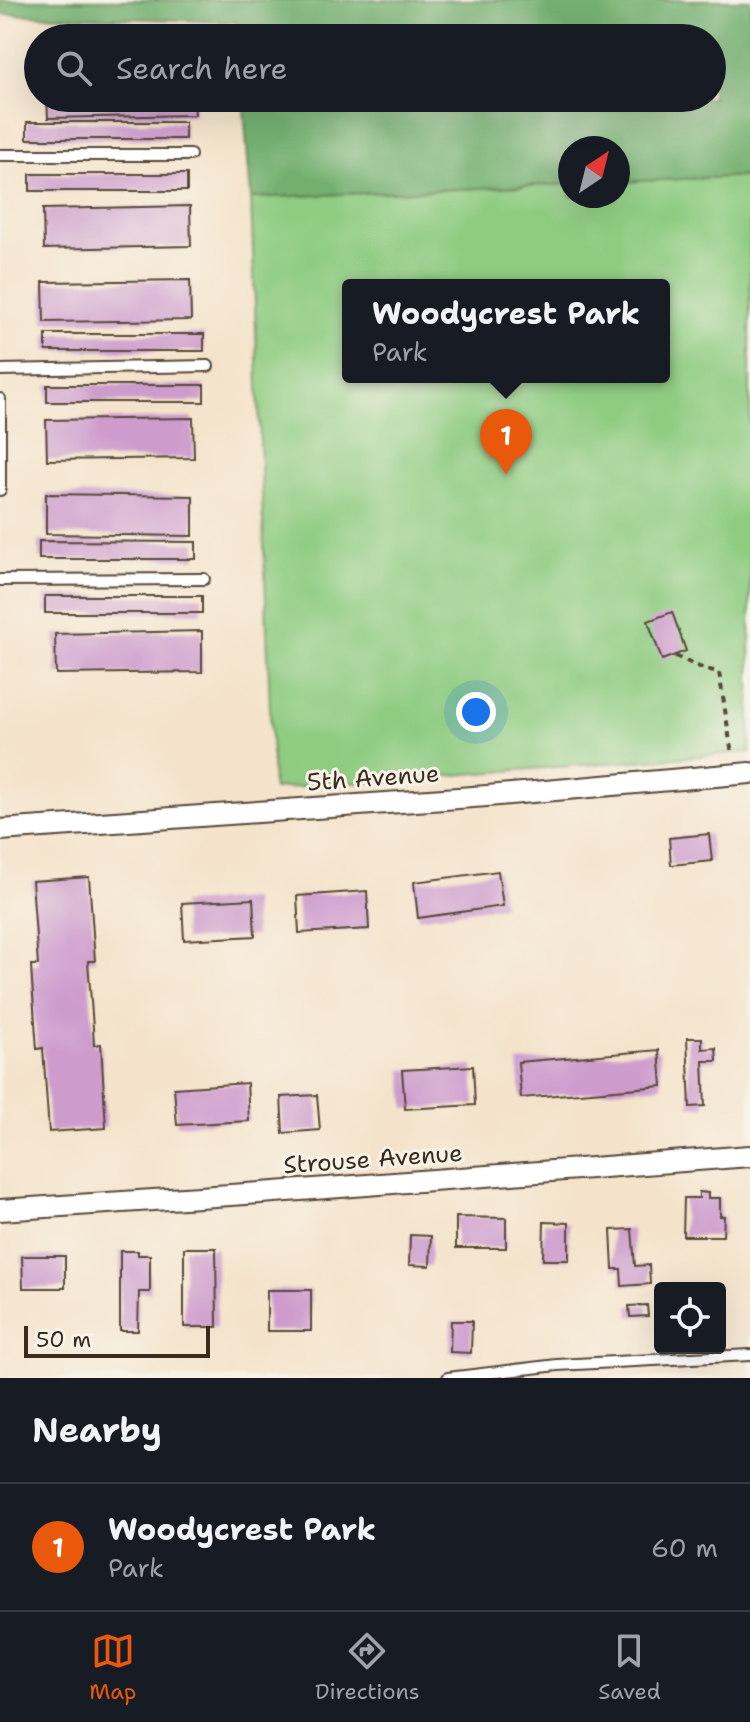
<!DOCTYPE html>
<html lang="en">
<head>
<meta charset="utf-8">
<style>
	body { margin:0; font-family:"Shantell Sans",sans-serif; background:#242831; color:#f1f3f6 }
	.controls { position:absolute; right:24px; bottom:24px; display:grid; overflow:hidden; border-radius:8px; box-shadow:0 8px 32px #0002 }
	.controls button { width:72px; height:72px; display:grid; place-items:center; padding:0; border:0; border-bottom:2px solid #363941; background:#171b24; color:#f1f3f6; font:40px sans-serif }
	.compass { position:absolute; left:558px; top:136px; width:72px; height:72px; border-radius:50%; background:#171b24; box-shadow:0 8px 32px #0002; rotate:35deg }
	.scale { position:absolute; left:24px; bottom:20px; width:186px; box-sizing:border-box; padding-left:8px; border:4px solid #3b2a1e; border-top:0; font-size:22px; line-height:28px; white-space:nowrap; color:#3b2a1e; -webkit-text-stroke:6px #f7f3e8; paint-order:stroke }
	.you { position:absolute; left:476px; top:712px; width:28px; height:28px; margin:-20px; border:6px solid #fff; border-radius:50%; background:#1a73e8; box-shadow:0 0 0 12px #1a73e833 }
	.badge { display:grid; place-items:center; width:52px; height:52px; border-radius:50%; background:#ea580c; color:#fff; font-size:26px; font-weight:700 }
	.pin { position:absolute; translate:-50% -66px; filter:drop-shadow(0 2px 4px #0008) }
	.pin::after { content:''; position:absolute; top:42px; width:28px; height:24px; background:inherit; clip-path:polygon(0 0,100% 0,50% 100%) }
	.popup { position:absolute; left:342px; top:279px; width:328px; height:104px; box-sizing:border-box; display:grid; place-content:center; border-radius:8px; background:#171b24; filter:drop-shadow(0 2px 6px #0005); font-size:26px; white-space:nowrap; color:#9ea1a6 }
	.popup b { font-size:30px; color:#f1f3f6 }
	.popup::after { content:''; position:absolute; left:50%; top:100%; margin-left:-16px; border:16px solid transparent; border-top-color:#171b24 }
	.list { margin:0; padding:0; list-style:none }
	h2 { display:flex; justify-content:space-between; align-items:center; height:104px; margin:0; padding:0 32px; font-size:34px }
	h2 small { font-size:26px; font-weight:400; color:#9ea1a6 }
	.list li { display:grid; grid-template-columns:52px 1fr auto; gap:24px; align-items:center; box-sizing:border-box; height:128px; padding:0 32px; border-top:2px solid #363941 }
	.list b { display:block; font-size:30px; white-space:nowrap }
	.list p { margin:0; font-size:26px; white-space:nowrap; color:#9ea1a6 }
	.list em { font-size:26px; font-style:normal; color:#9ea1a6 }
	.icon { flex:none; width:44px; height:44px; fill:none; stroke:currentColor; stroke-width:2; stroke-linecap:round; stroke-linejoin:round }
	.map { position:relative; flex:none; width:750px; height:1378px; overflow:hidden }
	.search { position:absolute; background:#171b24; box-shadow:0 8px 32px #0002; left:24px; right:24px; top:24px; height:88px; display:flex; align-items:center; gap:20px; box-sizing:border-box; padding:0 28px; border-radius:44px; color:#9ea1a6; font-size:30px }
	.sheet { height:232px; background:#171b24 }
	nav { display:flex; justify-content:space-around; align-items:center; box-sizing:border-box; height:112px; border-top:2px solid #363941; background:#171b24; font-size:22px; color:#9ea1a6 }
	nav a { display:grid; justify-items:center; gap:4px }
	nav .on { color:#ea580c }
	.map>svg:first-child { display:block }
</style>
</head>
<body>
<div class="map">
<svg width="750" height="1378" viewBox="0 0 750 1378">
	<rect width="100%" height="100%" fill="#f7f3e8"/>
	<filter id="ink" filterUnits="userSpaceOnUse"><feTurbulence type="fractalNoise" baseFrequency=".0125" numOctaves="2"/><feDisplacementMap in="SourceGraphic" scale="16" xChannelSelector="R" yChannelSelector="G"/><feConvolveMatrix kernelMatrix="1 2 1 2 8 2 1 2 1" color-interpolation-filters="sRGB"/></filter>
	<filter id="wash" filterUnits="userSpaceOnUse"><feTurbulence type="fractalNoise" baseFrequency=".006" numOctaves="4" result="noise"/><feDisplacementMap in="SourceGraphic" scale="32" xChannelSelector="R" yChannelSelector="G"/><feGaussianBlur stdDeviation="1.8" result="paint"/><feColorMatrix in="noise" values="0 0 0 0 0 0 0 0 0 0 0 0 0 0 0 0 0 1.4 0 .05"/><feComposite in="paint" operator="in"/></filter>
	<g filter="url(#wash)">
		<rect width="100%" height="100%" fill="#f4e3ca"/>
		<path fill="#8fcc82" stroke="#657b50" stroke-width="2" fill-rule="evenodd" d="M750,176V752L273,789L251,198L570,184V196H618V182ZM348,285H664V377H348Z"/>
		<path fill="#73b070" stroke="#576d47" stroke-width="2" d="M0,0H750V176L618,182V148H570V184L251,198L243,98H712V38H238L236,22L0,14Z"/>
		<g id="blocks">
			<path fill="#cd9ccd" d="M47,98H194L195,115L48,118Z
				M27,122H185V139H27Z
				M30,174H187V191H30Z
				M190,206L191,246L44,249L43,209Z
				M190,280L191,320L44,322L43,282Z
				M46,334H204V351H46Z
				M47,385H204V402H47Z
				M193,418L194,458L47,460L46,420Z
				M46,494L193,496V536L46,534Z
				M39,541L196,542V559H39Z
				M45,596H202V613H45Z
				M672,612L686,651L662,660L648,621Z
				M202,631V672L56,674L55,634Z
				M709,834L712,861L671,865L669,838Z
				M498,871L503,906L418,918L414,882Z
				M89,877L95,961H88L93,1028L94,1045L101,1044L106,1128L49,1132L43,1048L37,1049L32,982L31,965H38L32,881Z
				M367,891L369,929L299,933L297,896Z
				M253,899L255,936L184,940L182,903Z
				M687,1038H702V1049L716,1048L717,1061H703L705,1106L690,1107Z
				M659,1050L662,1086L521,1098L518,1062Z
				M473,1066L475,1105L405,1109L402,1070Z
				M247,1083L249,1121L177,1125L174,1088Z
				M317,1095L320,1130L283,1133L281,1097Z
				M699,1192L708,1193V1198H720V1216H724L723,1236H683L684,1198H699Z
				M456,1217L506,1218V1248H456Z
				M544,1222L569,1223V1260H543Z
				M632,1229L635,1266L649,1265L650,1284L622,1286L621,1269H613L611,1230Z
				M410,1235L431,1236L430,1266L409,1265Z
				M184,1248H216L217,1327H184Z
				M120,1251H138V1255H150V1292H139L138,1331H120Z
				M22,1256H65V1288H23Z
				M267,1290H311V1331H267Z
				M647,1305L648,1316L630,1317L629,1306Z
				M451,1321H472L471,1353L450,1352Z"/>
		</g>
	</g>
	<g filter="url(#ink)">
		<use href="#blocks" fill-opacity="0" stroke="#574638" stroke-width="2"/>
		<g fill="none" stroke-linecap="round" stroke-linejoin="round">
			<g stroke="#574638" stroke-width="14">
				<path id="lane" d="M0,155H190
					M0,370L208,366
					M0,399V490
					M0,580L204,579
					M448,1378L557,1365L750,1355"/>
			</g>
			<g stroke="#574638" stroke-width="24">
				<path id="street" d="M0,830L487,796L750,773
					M0,1210L261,1193L750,1156"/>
			</g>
			<path stroke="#574638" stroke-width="4" stroke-dasharray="6 6" stroke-linecap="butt" d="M675,656L704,669L719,672L732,754"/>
			<use href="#lane" stroke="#fff" stroke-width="10"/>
			<use href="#street" stroke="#fff" stroke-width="20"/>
		</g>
	</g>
	<g text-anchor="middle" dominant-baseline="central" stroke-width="6" stroke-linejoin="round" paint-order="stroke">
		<g font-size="24" fill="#3b2a1e" stroke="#f7f3e8">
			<text transform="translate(373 778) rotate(-4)">5th Avenue</text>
			<text transform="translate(373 1159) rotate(-4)">Strouse Avenue</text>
		</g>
	</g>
</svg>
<div class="controls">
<button><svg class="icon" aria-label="locate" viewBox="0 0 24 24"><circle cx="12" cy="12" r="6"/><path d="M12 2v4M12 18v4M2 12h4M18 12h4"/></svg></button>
</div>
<svg class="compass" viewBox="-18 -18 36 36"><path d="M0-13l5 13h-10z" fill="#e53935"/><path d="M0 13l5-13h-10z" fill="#9ea1a6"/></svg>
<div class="scale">50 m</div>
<div class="you"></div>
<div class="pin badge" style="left:506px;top:475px">1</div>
<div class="popup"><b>Woodycrest Park</b>Park</div>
<div class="search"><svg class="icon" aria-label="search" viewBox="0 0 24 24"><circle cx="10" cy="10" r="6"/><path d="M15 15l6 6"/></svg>Search here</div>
</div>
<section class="sheet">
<h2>Nearby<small></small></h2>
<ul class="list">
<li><span class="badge">1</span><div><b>Woodycrest Park</b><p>Park</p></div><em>60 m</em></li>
</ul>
</section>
<nav>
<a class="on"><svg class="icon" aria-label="map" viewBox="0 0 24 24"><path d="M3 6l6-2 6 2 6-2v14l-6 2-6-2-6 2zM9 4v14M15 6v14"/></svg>Map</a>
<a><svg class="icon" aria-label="directions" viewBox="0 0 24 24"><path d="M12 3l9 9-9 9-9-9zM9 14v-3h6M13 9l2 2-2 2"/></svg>Directions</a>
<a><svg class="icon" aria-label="saved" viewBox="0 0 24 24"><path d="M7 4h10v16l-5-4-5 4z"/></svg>Saved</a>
</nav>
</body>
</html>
